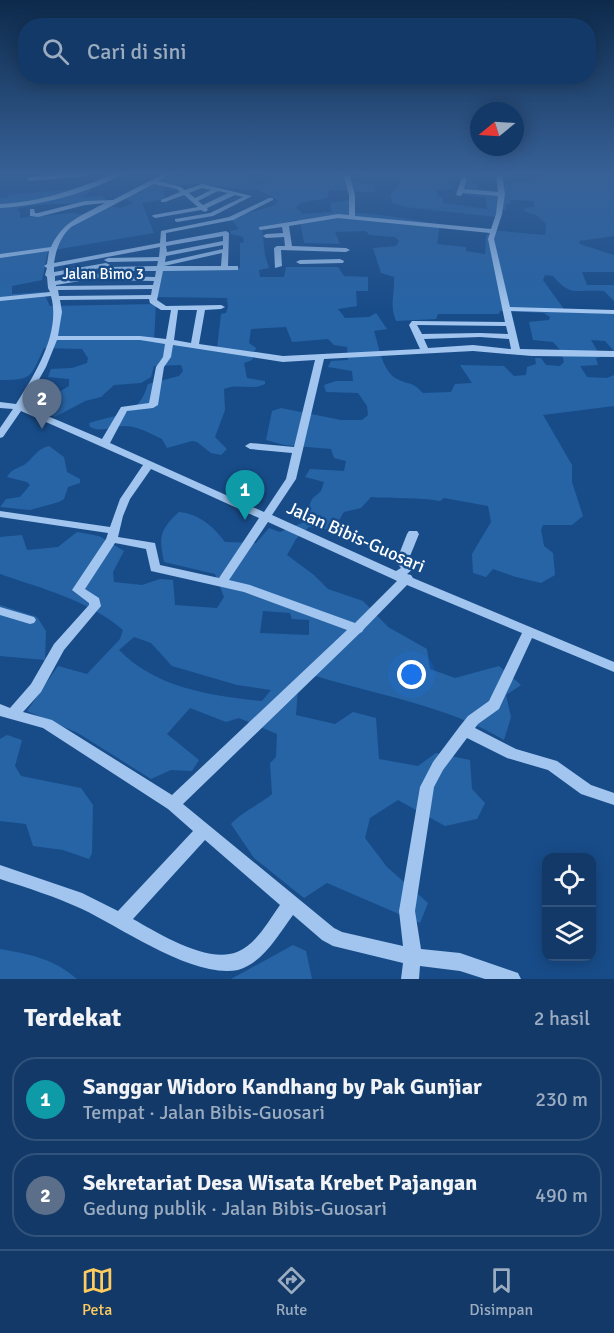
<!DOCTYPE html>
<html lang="id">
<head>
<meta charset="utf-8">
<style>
	body { margin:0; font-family:Signika,sans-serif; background:#1f4470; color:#f1f3f6 }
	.controls { position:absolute; right:18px; bottom:18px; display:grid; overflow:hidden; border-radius:12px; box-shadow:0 3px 15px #0003 }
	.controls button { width:54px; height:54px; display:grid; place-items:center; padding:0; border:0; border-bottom:2px solid #31537b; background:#123967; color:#f1f3f6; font:30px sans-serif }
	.compass { position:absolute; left:470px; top:102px; width:54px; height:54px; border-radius:50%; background:#123967; box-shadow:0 3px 15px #0003; rotate:252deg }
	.you { position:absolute; left:412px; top:675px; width:21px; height:21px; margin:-15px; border:4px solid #fff; border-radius:50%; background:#1a73e8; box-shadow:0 0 0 9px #1a73e833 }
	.badge { display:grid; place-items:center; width:39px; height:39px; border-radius:50%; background:#ffcc5d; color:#fff; font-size:20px; font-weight:700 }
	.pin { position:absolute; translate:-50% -50px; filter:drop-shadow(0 2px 3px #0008) }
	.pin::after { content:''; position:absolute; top:32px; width:21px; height:18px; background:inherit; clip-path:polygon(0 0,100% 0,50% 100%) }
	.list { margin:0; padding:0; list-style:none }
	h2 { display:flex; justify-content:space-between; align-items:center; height:78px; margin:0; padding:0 24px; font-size:26px }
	h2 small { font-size:20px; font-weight:400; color:#9cacc0 }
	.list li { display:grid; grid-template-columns:39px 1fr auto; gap:18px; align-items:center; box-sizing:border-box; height:84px; margin:0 12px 12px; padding:0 12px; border:2px solid #31537b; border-radius:24px }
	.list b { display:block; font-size:22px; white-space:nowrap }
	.list p { margin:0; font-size:20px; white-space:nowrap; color:#9cacc0 }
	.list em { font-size:20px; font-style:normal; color:#9cacc0 }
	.icon { flex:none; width:33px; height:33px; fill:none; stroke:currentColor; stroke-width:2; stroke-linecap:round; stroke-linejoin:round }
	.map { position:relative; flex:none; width:614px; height:979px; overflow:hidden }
	.search { position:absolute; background:#123967; box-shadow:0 3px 15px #0003; left:18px; right:18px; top:18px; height:66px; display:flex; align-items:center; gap:15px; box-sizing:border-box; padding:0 21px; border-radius:24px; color:#9cacc0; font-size:22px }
	.sheet { height:270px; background:#123967 }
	nav { display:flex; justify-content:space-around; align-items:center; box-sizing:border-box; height:84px; border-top:2px solid #31537b; background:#123967; font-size:16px; color:#9cacc0 }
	nav a { display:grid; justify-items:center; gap:3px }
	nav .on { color:#ffcc5d }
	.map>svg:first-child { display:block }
</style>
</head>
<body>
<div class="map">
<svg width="614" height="979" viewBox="0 0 614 979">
	<rect width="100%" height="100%" fill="#184c89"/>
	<path fill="#2764a6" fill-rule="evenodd" d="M191,173H252L241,177L257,184L269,181L267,173H337L341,180L372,184L375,187L374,192L330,190L327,198L301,203L296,207L302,214L332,212L330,203L350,200V213C381,213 410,220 440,224L437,244L466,247V251L485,254L486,236L490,230L545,235L546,224L536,215L524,211L525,208L535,207L533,201L511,200V203L505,205L507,210L498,209L496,217L405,207L393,203L390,196L399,183L384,182L378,177L351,173L427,175L428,173H475L494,178L478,180V190L505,191L503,183C517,183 527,180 540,180L542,177L546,176L545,173H614V236L579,241L580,244L614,255V272H582L587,285H614V301L604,291C578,288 572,299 553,276L545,275L543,280L566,312L614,314V351L605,341L591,340L601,357L596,358L598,365L580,366L587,377L607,378L614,375V406L543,415L572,465V482L583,516L572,525H543L541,530L544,546L553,553L555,575L541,583L516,577L493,569L486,577L473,573L472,554L491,522L488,506L444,498L440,501C419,497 394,499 371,497L361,508L344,512L333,530L309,527L296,539L287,555L314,575L328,589L363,601L388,627L427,649L430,669L455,678L499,666L521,685L506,695L511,717L504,740C446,705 380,696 316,676L298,688L296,715L335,724L353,712L376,718L379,759L418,766L436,753L470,760L472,789L485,803L477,819L445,826L398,800L370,818L365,838L387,867L428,903L420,923L327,883L304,898L254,858L231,824C242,812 259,805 272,794L270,763L276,757L277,734L239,718L226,722L190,708L167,734L199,760L192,771L171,770L151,779L78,733L27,711L58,666L87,674L120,639L123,630C88,600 43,589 0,574V537L22,535L27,550L58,547L77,532L99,536L124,551L113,572L114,582L142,585L160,579L173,580L175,605L217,608L224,597L215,574L164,562C159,537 159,530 179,512C199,514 213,526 225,542L256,543L269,528L280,532L302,523L312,499L321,491L324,482L305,477L310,469L344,471L346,461L334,458L331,449L284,445L266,440L272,411L281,408L341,420H362L368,415L367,406L358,393L326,392L324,385L336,381H353L352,371L328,367L331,361L348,360L347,347L334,345L328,339L292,342L286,327L251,329L249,343L256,348L252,360L244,363L247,378L265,381V384C251,391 239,383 224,389L225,410L215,437L227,449L221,455L211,453L197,442L192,441L167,448L162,439C149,433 138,426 124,426C111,426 103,433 90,427L89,423C118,414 139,416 148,384L179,376L183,371L181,365L154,366L151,377L141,383L114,385L101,397L85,401L55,417L43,413L55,403L52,396L69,386V379L48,377L51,369L72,368L87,363L88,358L82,349L44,348C30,377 34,380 0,380V209L3,204H0V198H6L10,194L86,189L92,190L82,198L101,196L106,199L104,202C93,199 82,204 71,204C53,204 37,204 19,208L17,211L20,212V218L73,213L84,215L103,205L121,208L134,203L124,198L135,193H140L165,177L182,178ZM449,177L467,178L465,195L485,197L487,209L443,203V197L437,196V190L452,189V184L449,183ZM198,184L248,190L252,188L267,194L279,201L273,206L230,218L239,229L230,231L231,234L243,237L244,242L240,243V268L163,269L156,297L227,298L228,307L226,313L221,314L217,348L154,341L156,304L50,306L43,292L12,294V286L42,280L48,251L154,233L142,203L165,199L163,191L168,186ZM296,220L300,221L304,243L340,244L335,232L366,231L369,235L395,237L399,241L396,246L373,248L381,273L394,277C395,295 389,303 396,321L436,319L438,314H499L500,311L544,313L550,317L549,320L529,322L533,340L553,342L561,351L564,362L560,366L546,365L541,358H535L536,364L527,367L526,375L514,376L504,366L460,365L472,383L455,384L451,392L423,393C411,381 413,386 399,380C382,373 379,346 374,331L387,329L376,313L369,317L345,318L338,309L357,306L356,291H368V277L344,276L338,267H286L284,277H260L259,270L269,268L265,255L262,227ZM263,611L290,613L292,619L309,620V635L260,633ZM134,637L151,643L172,666L237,685L271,690L262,701C211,696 156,688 119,650Z
		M49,446L64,457L67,472L80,479V483L68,487L64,499L59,502L30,510L0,507L6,499L20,497L30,485L27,482L7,477C12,469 16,469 24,465C34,458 36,449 49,446Z
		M0,605L37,617L46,631L45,660L0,656Z
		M7,735L22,740L15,766L21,776L81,788L93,805L92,853L89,859L63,850L33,846L26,824L0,821V739Z
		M293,945L306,951L312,979H231Z
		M0,949C30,954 54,959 77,979H0Z"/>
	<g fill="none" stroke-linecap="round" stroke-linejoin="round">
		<path fill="#a1c5ee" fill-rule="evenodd" d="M73,173L88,174L85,176L30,181L27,179L30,177Z
			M115,173H124C90,193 39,206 0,208V204C41,202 78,189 115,173Z
			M165,173H173L158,181L181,187L185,190L202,184L252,196L213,216L177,222L175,221V219L210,213L243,197L235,195L207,208L208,210L205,212L201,210L155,218L152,216L153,215L198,207L184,195L165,202H161V200L180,192L177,189L154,184L71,227C61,236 56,249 54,263L160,243L161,231L229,217L269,198H273V200L233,220L166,233V242L226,231L229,233L228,266H238V270L163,271L157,300L166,306L221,305L225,307L221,309L205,310L199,344L283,356L420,349L409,325L412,321L505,322L488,239L490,233L338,218L289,226L292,246L346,248L350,250L346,252L281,250L282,266L275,268L274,248L277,246H285L284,237L266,238L263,236L266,234L283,233L282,227L261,230L259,229V227L338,214L349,215V195L343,173H349L355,195V216L491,229L496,214L498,196L463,193L461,196L456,195L461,179L464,177L467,179L464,189L498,192L496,173H502L505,194L502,214L494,239L510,307L614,310V314L511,311L520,349L614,351V357L532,356L473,351L324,359L296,479L272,515L396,571L401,568L396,562L407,534L409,531H417L419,534L408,561L414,568L407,574L411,575L413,578L614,662V672L532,638L499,709L478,724L475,728L516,749L557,761L591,785L614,793V805L581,794L548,770L507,758L467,738L443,770L434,787L415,911L421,949L460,953L518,973L521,979H485L460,971L420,966L419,979H401L403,963L333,946L322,940L293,915C278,935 264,962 238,970C194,979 122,928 82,909C56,897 28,888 0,879V865L82,893L118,911L193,831L168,809L43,728L0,716V704L10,708L31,684L54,644L89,605V603L72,590L106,539L108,533L0,517V511L110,527L120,499L143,465L21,411L3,437L0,438V428L13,409L0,408V402L16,404C36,373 61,332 51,296L0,301V297L50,292L48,288L47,277L45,275L47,268L44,266L47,264L49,251L0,258V254L51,247C63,221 81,216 105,203L85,205L38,217L30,216V209H34L35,213H38L85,201L113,200ZM202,188L211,190L195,198L189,193ZM218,191L228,193L203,205L198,201ZM223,236V241L167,252L166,246ZM223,245V249L165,262L166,256ZM160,247L159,257L108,258L104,260L108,262L158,261L157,266L109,267L105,269L109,271H156L155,277L110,276L112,274L108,272L55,281V276L106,267L110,265L106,263L54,272V267ZM222,253L221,266H164ZM104,277V280H107L154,281L153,285L56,286V285ZM152,289L151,295L59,296L58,290ZM149,299L150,303L161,310H171L166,339L140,336H58L62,312L60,300ZM178,310H197L191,343L174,340ZM417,325L506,326L508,334L480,333L422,334ZM480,337L509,339L511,349L473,345L428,348L424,339ZM57,340H140L165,344L163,357L156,367L149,403L121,407L102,439L24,406L46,367ZM173,345L283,362L315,360L294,447L250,443L245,446L250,449L292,453L286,479L264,512L110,443L127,411L153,408L158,405L164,367L171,357ZM151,469L259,518L219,578L160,565L155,543L118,537L123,516L130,499ZM268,522L393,579L397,581L355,623L250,585L229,580ZM115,543L146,549L151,571L244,592L347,630L172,795L52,720L23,712L41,692L64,650L101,606L99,598L85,589ZM407,585L522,633L489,701L468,716L460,726L433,762L420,787L399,911L403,946L342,932L334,928L183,804L360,633L362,632L364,629ZM205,840L280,905C269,920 256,945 237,952C207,964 158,933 133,919Z
			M340,259L344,261L343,263L300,264L296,262L300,260Z
			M0,607L34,617L36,620L34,623L30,624L0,615Z"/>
	</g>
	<linearGradient id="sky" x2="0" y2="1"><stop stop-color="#0d2a4b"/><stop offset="0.56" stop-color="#376197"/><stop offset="1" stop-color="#376197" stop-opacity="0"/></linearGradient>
	<rect width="614" height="310" fill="url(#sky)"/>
	<g text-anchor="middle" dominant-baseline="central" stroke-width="5" stroke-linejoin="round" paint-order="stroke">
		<g font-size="15" fill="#fff" stroke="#184c89">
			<text x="103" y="274">Jalan Bimo 3</text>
		</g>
		<g font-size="18" fill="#fff" stroke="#184c89">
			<text transform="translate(356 537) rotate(24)">Jalan Bibis-Guosari</text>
		</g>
	</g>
</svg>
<div class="controls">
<button><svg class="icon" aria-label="locate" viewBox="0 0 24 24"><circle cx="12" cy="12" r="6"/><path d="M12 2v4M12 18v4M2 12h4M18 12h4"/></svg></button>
<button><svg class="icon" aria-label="layers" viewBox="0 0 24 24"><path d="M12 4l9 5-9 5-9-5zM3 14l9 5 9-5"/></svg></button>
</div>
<svg class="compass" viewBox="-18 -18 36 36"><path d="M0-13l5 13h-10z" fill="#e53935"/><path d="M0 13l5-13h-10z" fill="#9cacc0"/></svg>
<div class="you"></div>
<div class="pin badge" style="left:245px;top:520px;background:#0f9aa8">1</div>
<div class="pin badge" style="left:42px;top:429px;background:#5c6f8a">2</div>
<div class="search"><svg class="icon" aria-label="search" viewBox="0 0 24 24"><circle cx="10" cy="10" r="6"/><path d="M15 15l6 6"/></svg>Cari di sini</div>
</div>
<section class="sheet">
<h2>Terdekat<small>2 hasil</small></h2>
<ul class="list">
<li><span class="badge" style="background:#0f9aa8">1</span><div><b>Sanggar Widoro Kandhang by Pak Gunjiar</b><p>Tempat · Jalan Bibis-Guosari</p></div><em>230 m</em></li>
<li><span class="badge" style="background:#5c6f8a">2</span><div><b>Sekretariat Desa Wisata Krebet Pajangan</b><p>Gedung publik · Jalan Bibis-Guosari</p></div><em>490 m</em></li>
</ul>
</section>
<nav>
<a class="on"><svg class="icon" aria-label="map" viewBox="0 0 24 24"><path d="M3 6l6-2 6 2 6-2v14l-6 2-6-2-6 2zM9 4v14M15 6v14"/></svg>Peta</a>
<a><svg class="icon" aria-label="directions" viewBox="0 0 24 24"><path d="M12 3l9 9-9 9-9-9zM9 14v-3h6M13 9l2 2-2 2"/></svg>Rute</a>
<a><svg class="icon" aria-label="saved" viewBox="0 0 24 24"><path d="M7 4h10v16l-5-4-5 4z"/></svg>Disimpan</a>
</nav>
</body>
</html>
